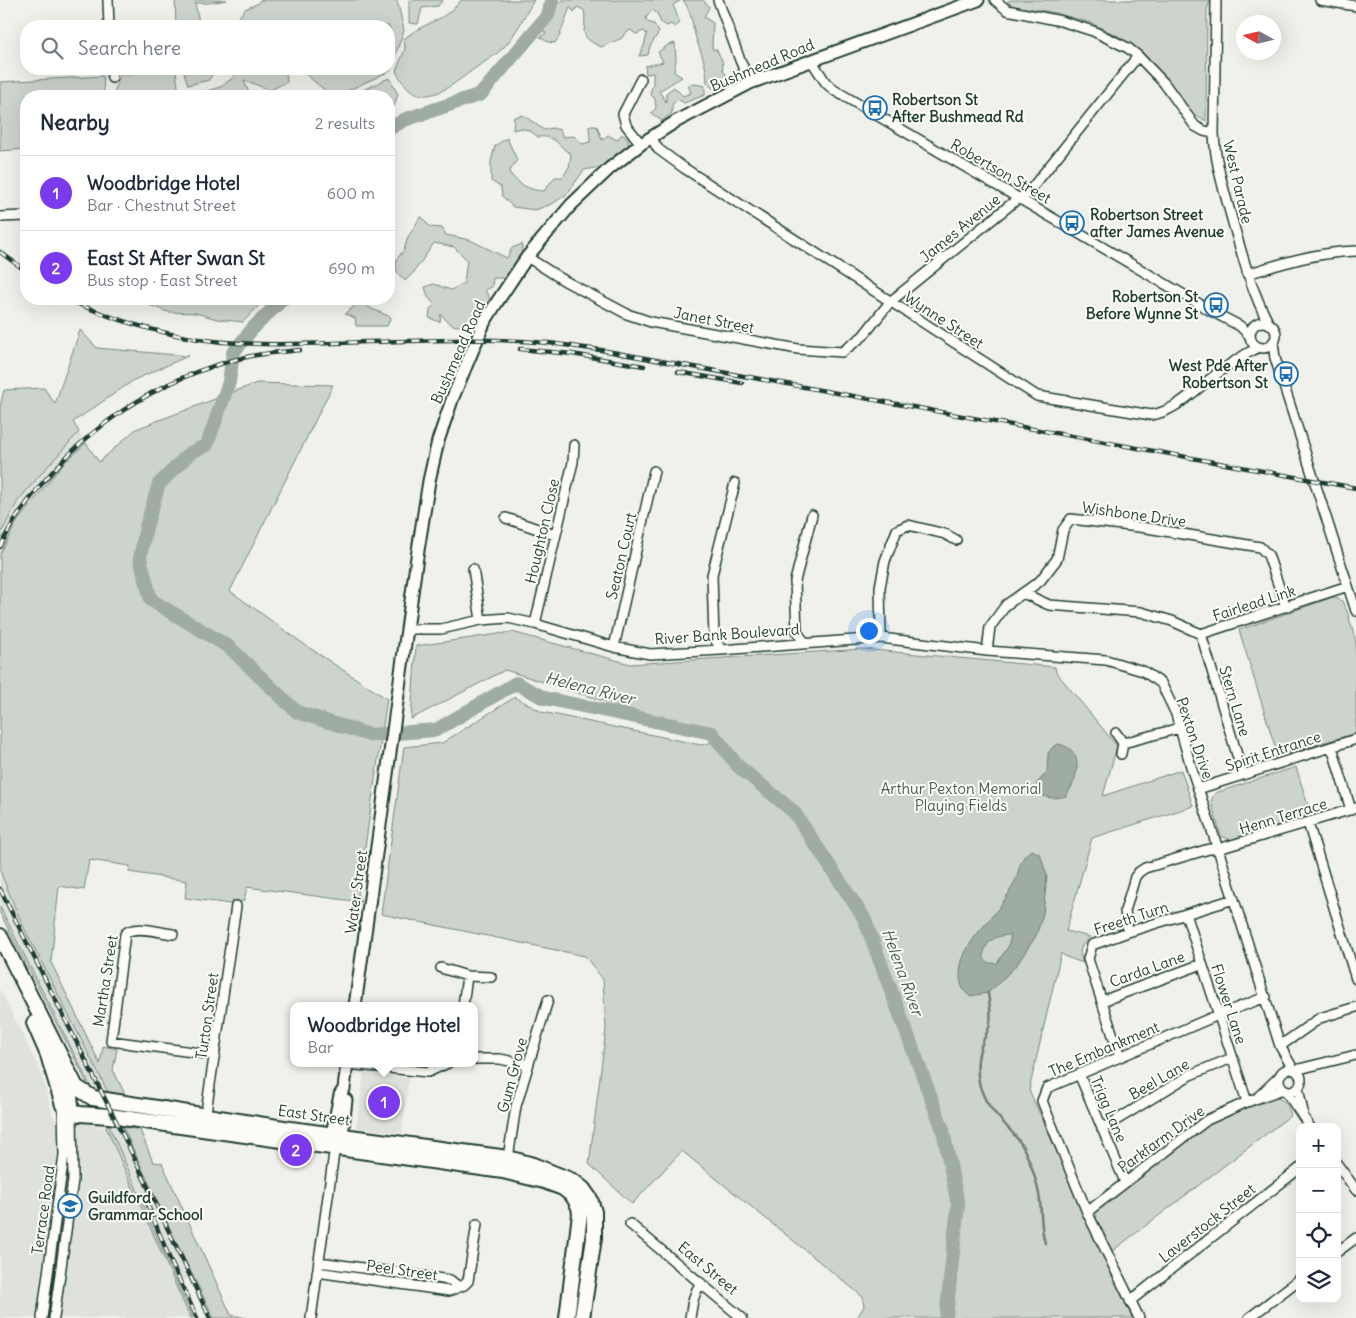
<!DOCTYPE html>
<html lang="en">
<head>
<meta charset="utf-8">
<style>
	body { margin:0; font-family:Delius,sans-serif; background:#f2f2f3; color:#1f2937 }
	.controls { position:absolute; right:15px; bottom:15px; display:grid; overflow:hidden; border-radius:10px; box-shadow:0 5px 20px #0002 }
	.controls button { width:45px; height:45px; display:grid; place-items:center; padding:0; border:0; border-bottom:1px solid #e0e1e3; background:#fff; color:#1f2937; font:25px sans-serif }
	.compass { position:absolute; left:1236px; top:15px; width:45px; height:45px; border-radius:50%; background:#fff; box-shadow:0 5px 20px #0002; rotate:278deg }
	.you { position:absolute; left:868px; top:630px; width:18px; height:18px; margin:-12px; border:4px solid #fff; border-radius:50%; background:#1a73e8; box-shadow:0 0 0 8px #1a73e833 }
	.badge { display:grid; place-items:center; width:32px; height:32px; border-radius:50%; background:#7c3aed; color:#fff; font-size:16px; font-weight:700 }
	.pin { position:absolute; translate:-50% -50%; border:2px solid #fff; box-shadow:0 1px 5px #0006 }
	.popup { position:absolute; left:290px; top:1002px; width:188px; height:65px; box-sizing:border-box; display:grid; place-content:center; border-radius:10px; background:#fff; filter:drop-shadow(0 1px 4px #0005); font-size:16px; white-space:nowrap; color:#747a83 }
	.popup b { font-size:19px; color:#1f2937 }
	.popup::after { content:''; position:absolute; left:50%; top:100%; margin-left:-10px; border:10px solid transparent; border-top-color:#fff }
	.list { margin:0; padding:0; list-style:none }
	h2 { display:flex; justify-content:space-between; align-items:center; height:65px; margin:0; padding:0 20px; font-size:21px }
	h2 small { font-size:16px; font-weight:400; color:#747a83 }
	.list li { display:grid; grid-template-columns:32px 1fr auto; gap:15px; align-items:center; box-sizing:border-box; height:75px; padding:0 20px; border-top:1px solid #e0e1e3 }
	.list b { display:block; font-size:19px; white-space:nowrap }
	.list p { margin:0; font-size:16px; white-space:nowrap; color:#747a83 }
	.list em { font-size:16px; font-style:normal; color:#747a83 }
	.icon { flex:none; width:28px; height:28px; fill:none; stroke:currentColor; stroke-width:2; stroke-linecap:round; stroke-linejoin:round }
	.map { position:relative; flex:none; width:1356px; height:1318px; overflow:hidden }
	.search { position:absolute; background:#fff; box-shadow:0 5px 20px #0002; left:20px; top:20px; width:375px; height:55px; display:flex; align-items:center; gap:12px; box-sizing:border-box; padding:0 18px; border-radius:20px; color:#747a83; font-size:19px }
	.panel { position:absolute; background:#fff; box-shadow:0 5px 20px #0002; left:20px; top:90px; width:375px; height:215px; border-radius:20px }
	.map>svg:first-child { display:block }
</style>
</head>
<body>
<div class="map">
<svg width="1356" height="1318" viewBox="0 0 1356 1318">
	<rect width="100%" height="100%" fill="#f0f1eb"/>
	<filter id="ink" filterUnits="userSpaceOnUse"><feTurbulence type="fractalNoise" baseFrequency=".02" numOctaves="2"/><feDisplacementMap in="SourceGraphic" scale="10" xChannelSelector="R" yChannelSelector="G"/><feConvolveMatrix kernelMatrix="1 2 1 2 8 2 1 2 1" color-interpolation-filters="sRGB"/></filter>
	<g filter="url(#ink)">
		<path fill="#dfe2dc" d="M79,432L86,443L61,466L17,522L0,554V535L18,502L39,476Z
			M0,871L22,924L111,1098L93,1091L0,907Z
			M0,989L41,1072L54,1119L106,1127L191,1318H0Z
			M364,1072L409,1078L402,1133L356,1128Z
			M108,1124L123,1127L176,1242L214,1318H208L187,1278L182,1282L199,1318H193L177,1284L143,1202Z"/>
		<path fill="#cdd3cd" stroke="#768880" d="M175,0H227L209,3H195L200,26H176Z
			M260,0H397L404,30L390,71L336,96H332L299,69H389V26H270L268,22L258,26H232L245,9L257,4Z
			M409,0H443L438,6L422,8L418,24L409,23Z
			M461,0H534C526,13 515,36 505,46C497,55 484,62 474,69C447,89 418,115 396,71L405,49L404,39C422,23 446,21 461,0Z
			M561,0H681L673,5L680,23L675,27L671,24L667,26L661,23L657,13L652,10L646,18L647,22L654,24L659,32L650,46L648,55L639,56L644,46L647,34L644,31L636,34L630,30L625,33L622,38L601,47C575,35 588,32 584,10L577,7L574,12L570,7L560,35L555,43L548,42L540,37L546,33L542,30L554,14L557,4Z
			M683,0H703L709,7L704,17L713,23L712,49H716L722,60L723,70L730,82L715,90L707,83C707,69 703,57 698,44C692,29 693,13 683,0Z
			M1010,0H1210L1207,10L1206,121L1187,109L1151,61L1120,37L1091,23L1056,13L1013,6L1007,2Z
			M675,43L676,59L674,72L682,77L659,91L666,102V93L674,87L683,96L691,93L688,85L695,84L705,86V95L684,103L677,99L672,105V113L662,121L651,113L656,108L655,99L650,94L653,83V73L646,74L645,66L663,62L658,52L668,45Z
			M137,69H176L179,96H113L120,75H131Z
			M183,69H215L209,80L188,85Z
			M230,69H278L286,72L287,82L270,90L244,80L250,96H199L200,93L220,87L234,77Z
			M103,76L104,96H26V149L0,151V82Z
			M389,78L398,94L393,110L389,113V96H358L363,90Z
			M523,115L544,130L552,128L560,130L563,137L574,136L582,144L590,142L589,126H597L602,140L608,135L617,140L622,134L628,140L629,147L602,167L584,170L567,194L552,204L535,210L513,207L502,196L501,187L491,181V162L495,146L507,138L517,160L509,172C517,183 529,191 544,191L555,177H563L569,167L571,154C557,146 557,135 538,137C531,131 523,126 513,130L514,117Z
			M421,216L430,227L442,228L446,235L470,240L507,258L512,248L522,244V254L505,278H493L492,287L485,290L490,299L485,310L472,315L475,319C460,329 452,329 441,314L440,322L429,318L430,309L435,305L428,297L425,287L434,284L451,290L464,283L467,260L454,247L434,243L414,272L405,281L397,272L396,260L404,250L408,237Z
			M152,299H265L243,322L217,319L196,313L168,312L149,305Z
			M360,301L370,308L391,317L387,326H356L355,318L345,314Z
			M80,330L97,348L188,356L134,380L73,422L79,432L39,476L18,501L0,535V407L4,390L44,388L55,404Z
			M257,383L333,385L230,591L305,645L387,699L358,894L361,902L247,887L244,901L230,904L185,898L187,881L129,872L130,866L89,860L84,890L59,886L51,962L100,1064L103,1046L117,1049L113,1070L126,1096L168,1101V1105L111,1098L22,924L0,871V554L17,522L61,466L86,443L99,462L136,429Z
			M1333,597L1342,601L1347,611L1356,642V733L1278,756L1239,630Z
			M512,632L630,664L863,649L1055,667L1056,672L1117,746L1103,796L1181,770L1193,806L1092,838L1066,931L1090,937C1080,946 1078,950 1083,963L1066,957L1061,953L1029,1090L1132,1318H857L864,1306L862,1296L682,1151L632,1204L589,1164L606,1029L603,980L585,956L381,914L404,747L442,743L515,697L542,712L701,745L725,739L505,670L411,719L416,646Z
			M1296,767L1311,815L1233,841L1221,836L1211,801L1215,793Z
			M0,907L93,1091L84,1085L87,1083L0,913Z
			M1271,1097C1284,1099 1287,1102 1291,1115L1111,1252C1104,1238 1092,1223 1098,1208L1215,1120Z
			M108,1124C138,1188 162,1254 193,1318H191L184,1304L106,1127Z
			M123,1127L140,1130L153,1162L162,1163L231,1315L247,1318H214L176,1242Z"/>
		<path fill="#9faca4" stroke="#6c8077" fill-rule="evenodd" d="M1059,744C1087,751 1077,780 1066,796C1054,799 1045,800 1037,790V783L1047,772L1048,753L1054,746Z
			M1032,850L1040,854L1047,876L1043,914L1036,936L1018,963L1001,981L988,993L970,996C963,992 961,986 960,977C959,944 989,925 1005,899C1009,893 1013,886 1016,879C1020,868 1020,856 1032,850ZM1011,935L1008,947L997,963C978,966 982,948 992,940C996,936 1006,935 1011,935Z"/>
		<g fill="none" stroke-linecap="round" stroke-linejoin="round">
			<path stroke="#6c8077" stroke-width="2.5" d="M988,993C989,1003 992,1013 990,1023C989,1029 986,1035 983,1041C977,1055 976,1067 979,1082C985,1112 1008,1122 1023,1147C1030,1161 1036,1179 1039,1194C1042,1211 1040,1227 1045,1243"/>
			<path stroke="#9faca4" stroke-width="14" d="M389,129L404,120L481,94L548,15L552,0
				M283,299L253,328L233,353L229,382L207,445L190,453L159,484L146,527L140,558L151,600L229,647L297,712L370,735L436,730L516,683L544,698L712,733L738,766L794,812L864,918L943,1130L958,1205L946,1318"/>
			<g stroke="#1f3d34" stroke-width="12">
				<path id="minor" d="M108,0L109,26
					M718,0L740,60L750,83
					M995,0L1007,10L1061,21L1093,31L1128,48L1138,56L1164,83L1195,126L1204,131L1214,133
					M1216,0L1214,133C1215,164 1225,193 1233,223C1243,258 1252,292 1269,324
					M1320,0L1356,6
					M811,60L826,83L834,90L1213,312L1240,326L1250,336
					M111,69L112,78
					M651,137L658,149L684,168L1037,396L1151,415C1172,412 1187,397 1204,384C1221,370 1239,357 1259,347
					M641,144L626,125L623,114L641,79
					M0,217L26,216
					M527,257L565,281L627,314L651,322L798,349L842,352L863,336L890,302L1015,201L1027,194L1138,56
					M1247,274C1283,263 1318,252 1356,251
					M1250 335a13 13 0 1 1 26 0a13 13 0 1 1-26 0Z
					M1273,342L1275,358L1356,611
					M506,518L555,535
					M473,569L481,620
					M1023,593L1049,605L1141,612L1172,621L1201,634L1348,586
					M535,624L573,462L574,445
					M407,629H441L481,620L508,618L535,624L614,647L650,654L721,650L881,638L880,587L885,561L897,530L908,525L945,534L956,540
					M1201,634L1243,775
					M881,638L987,651L1106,660L1143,671L1161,683L1176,714L1192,770L1218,849L1280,1046L1293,1069
					M805,643L797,632L795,581L812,515
					M614,647L654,471
					M721,650L714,637L712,575L735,483
					M987,651L990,627L1006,605L1040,581L1057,559L1063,530L1071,519L1147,528L1260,547L1268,555L1286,607
					M1116,733L1123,743
					M1123,743L1180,728
					M1332,747L1351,810
					M1121,754L1123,743
					M1198,789L1356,739
					M1308,823L1356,979
					M1186,914L1247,1102
					M1128,932L1125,911L1135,877L1139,872L1145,868L1209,849H1218L1356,808
					M173,934C161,933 134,924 125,934L111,1041L215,1055
					M441,968L467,976L491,977
					M1102,1001L1202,964
					M463,1006L467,976
					M1280,1046L1320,1018L1356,1007
					M1120,1057L1088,959L1092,945L1128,932L1234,899
					M474,1059H500L528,1065
					M347,1064L428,1072L448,1063
					M1279 1080a11 11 0 1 1 22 0a11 11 0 1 1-22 0Z
					M1295,1070L1356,1055
					M1079,1074L1125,1182
					M1298,1088L1303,1112
					M1285,1090L1310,1127
					M1259,1096L1279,1077
					M205,1119L236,906
					M1102,1129L1190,1075L1232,1058
					M508,1158L516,1106L548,1000
					M1337,1164L1356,1190
					M1087,1212L1207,1120L1247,1102L1283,1089
					M630,1224L742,1318
					M1337,1252L1356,1238
					M319,1262L450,1280L459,1287
					M317,1272L449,1291L464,1285L468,1281L477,1224
					M1130,1301L1300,1168
					M42,1318L64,1155L63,1105
					M54,1318L73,1180L72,1112
					M311,1318L335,1146
					M690,1318C692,1305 693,1294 701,1283
					M1139,1318L1087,1212L1042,1101L1047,1088L1218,1015L1266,997
					M1249,1318L1300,1279"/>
			</g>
			<g stroke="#1f3d34" stroke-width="15">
				<path id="major" d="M355,1006L417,557L429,481L438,441L453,397L484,323L497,302L527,257L571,205L610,168L641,144L675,122L750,83L978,0
					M334,1142L332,1134L340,1095L344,1089L347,1063
					M338,1143L342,1136L346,1100"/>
			</g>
			<g stroke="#1f3d34" stroke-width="18">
				<path id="highway" d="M0,936L76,1087L93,1098L290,1129L508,1158L533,1165L573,1181L583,1189L590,1199L594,1212V1238L582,1318
					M34,1023L48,1055L63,1105L72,1112L80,1114L109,1116L503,1171L544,1181L563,1188L573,1196L579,1207L580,1214L567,1318
					M62,1075L70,1097L72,1112"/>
			</g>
			<use href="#minor" stroke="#fdfcf7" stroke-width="9"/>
			<use href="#major" stroke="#fdfcf7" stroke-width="11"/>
			<use href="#highway" stroke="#fdfcf7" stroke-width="14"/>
			<g stroke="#1f3d34" stroke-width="4.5">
				<path id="rail" d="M0,252L26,271
					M67,299C120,323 179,340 238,343C280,346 324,343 366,342C427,341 488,337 548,343C566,345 583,348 601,350L1356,488
					M520,349L572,354L644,366
					M678,372L742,383
					M0,547C6,536 11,524 19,514C74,434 156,376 251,356C267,353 284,352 300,350
					M0,889L127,1143L210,1318
					M147,1203L171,1262L197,1318"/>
			</g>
			<use href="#rail" stroke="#fdfcf7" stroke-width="2.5" stroke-dasharray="8" stroke-linecap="butt"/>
		</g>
	</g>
	<defs>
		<g id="bus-ring" transform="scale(1.25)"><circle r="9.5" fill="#fdfcf7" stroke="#1f6fb2" stroke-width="1.5"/><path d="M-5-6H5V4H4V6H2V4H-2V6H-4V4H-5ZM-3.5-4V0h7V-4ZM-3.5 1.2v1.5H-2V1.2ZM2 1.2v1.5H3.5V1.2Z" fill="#1f6fb2"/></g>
		<g id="school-ring" transform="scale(1.25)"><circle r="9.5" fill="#fdfcf7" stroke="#1f6fb2" stroke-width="1.5"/><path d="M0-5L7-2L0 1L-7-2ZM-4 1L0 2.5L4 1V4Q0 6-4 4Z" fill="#1f6fb2"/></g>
	</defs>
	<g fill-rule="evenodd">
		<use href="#bus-ring" x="875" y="108"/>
		<use href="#bus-ring" x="1072" y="223"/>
		<use href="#bus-ring" x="1216" y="305"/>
		<use href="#bus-ring" x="1286" y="374"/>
		<use href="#school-ring" x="70" y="1206"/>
	</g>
	<g text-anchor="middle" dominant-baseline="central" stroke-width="4" stroke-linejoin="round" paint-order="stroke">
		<g font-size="15" fill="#1f3d34" stroke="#fdfcf7">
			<text transform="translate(762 65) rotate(-23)">Bushmead Road</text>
			<text transform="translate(1001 171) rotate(30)">Robertson Street</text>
			<text transform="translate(1238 182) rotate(77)">West Parade</text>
			<text transform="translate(960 228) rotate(-39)">James Avenue</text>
			<text transform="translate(714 320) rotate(11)">Janet Street</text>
			<text transform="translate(944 320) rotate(33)">Wynne Street</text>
			<text transform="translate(458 352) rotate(-66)">Bushmead Road</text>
			<text transform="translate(1134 514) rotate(8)">Wishbone Drive</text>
			<text transform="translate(542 531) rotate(-77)">Houghton Close</text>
			<text transform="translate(621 556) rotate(-77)">Seaton Court</text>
			<text transform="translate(1254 603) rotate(-18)">Fairlead Link</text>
			<text transform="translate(727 634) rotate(-4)">River Bank Boulevard</text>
			<text transform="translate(1235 701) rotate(73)">Stern Lane</text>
			<text transform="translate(1195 738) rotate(71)">Pexton Drive</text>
			<text transform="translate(1273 751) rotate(-18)">Spirit Entrance</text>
			<text transform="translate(1283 816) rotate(-17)">Henn Terrace</text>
			<text transform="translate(356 892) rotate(-82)">Water Street</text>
			<text transform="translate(1131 918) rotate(-18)">Freeth Turn</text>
			<text transform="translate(1147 969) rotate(-20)">Carda Lane</text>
			<text transform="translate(105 981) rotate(-81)">Martha Street</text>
			<text transform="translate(1229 1004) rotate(72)">Flower Lane</text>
			<text transform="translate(207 1016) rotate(-82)">Turton Street</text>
			<text transform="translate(1104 1049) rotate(-23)">The Embankment</text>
			<text transform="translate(512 1075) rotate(-75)">Gum Grove</text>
			<text transform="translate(1159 1079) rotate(-30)">Beel Lane</text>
			<text transform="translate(1109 1109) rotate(67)">Trigg Lane</text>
			<text transform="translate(314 1115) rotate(8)">East Street</text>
			<text transform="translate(1161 1139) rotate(-36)">Parkfarm Drive</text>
			<text transform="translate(43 1210) rotate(-82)">Terrace Road</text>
			<text transform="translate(1207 1223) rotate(-38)">Laverstock Street</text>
			<text transform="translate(708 1268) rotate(40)">East Street</text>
			<text transform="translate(402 1270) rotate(8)">Peel Street</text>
		</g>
		<g font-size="15" font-weight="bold" fill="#1f3d34" stroke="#fdfcf7" text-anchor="start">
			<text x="892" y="99">Robertson St<tspan x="892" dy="17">After Bushmead Rd</tspan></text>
			<text x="1090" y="214">Robertson Street<tspan x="1090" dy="17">after James Avenue</tspan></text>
			<text x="1198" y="296" text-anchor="end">Robertson St<tspan x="1198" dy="17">Before Wynne St</tspan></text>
			<text x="1268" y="365" text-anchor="end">West Pde After<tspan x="1268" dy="17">Robertson St</tspan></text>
			<text x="88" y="1197">Guildford<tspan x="88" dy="17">Grammar School</tspan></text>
		</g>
		<g font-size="15" fill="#425b53" stroke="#fdfcf7">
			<text x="961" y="788">Arthur Pexton Memorial<tspan x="961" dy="17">Playing Fields</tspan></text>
		</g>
		<g font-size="16" font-style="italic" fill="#455e56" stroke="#fdfcf7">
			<text transform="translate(590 688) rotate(14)">Helena River</text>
			<text transform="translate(903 972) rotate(70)">Helena River</text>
		</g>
	</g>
</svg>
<div class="controls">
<button>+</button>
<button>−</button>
<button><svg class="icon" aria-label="locate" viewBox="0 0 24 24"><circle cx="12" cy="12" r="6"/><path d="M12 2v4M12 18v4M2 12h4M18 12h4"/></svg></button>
<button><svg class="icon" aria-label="layers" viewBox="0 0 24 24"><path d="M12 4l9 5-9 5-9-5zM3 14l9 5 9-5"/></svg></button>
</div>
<svg class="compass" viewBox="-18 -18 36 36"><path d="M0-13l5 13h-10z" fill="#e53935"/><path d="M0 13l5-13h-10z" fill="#747a83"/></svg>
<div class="you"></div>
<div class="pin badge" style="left:384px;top:1102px">1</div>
<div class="popup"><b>Woodbridge Hotel</b>Bar</div>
<div class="pin badge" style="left:296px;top:1150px">2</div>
<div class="search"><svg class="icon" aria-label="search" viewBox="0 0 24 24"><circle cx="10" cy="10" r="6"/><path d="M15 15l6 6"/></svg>Search here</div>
<section class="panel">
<h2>Nearby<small>2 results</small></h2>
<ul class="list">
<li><span class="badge">1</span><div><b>Woodbridge Hotel</b><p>Bar · Chestnut Street</p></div><em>600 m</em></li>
<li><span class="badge">2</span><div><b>East St After Swan St</b><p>Bus stop · East Street</p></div><em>690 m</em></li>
</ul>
</section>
</div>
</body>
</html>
